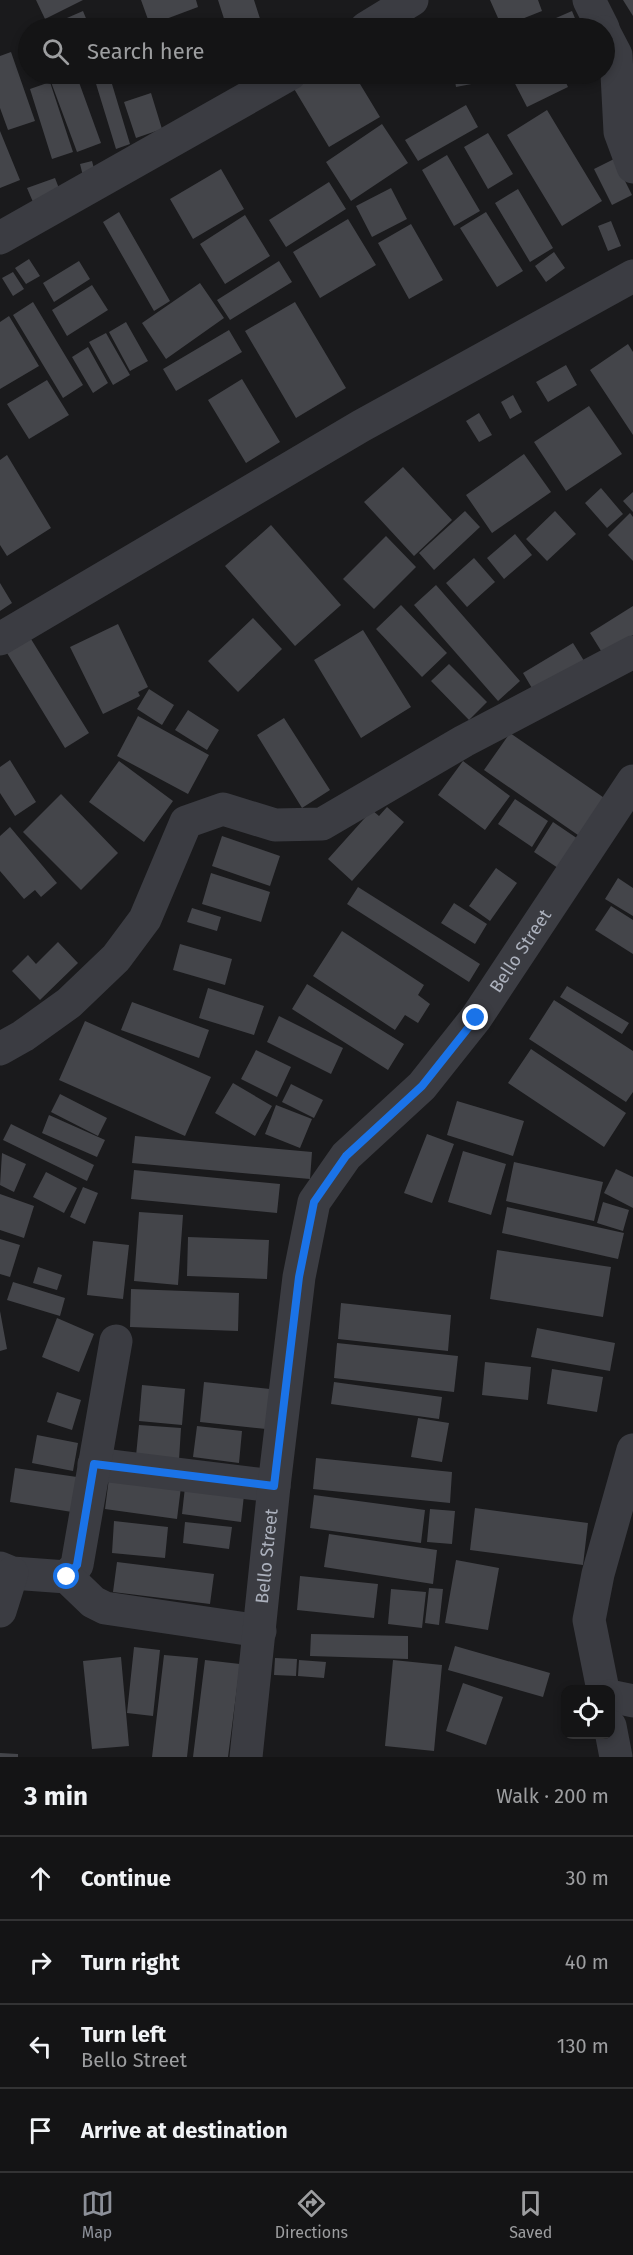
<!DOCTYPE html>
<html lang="en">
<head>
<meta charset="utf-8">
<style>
	body { margin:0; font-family:"Fira Sans",sans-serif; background:#212122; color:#f1f3f6 }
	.controls { position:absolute; right:18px; bottom:18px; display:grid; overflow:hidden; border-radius:12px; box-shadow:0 3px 9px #0003 }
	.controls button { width:54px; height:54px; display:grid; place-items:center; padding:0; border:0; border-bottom:2px solid #333334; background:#141415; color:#f1f3f6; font:30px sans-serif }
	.stop { position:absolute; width:18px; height:18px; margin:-14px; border:4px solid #1a73e8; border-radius:50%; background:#fff }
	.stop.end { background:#1a73e8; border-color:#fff; box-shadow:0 2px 6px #0008 }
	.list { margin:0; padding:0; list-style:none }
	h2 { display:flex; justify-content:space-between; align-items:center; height:78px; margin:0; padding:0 24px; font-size:26px }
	h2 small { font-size:20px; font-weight:400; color:#9d9ea0 }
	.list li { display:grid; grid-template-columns:39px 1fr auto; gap:18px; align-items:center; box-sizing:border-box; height:84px; padding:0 24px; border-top:2px solid #333334 }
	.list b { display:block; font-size:22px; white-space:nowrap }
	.list p { margin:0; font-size:20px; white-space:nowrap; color:#9d9ea0 }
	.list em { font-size:20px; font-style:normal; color:#9d9ea0 }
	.icon { flex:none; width:33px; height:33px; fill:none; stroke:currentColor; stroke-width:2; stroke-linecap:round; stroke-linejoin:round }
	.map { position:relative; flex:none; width:633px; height:1757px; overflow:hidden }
	.search { position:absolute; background:#141415; box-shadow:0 3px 9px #0003; left:18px; right:18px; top:18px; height:66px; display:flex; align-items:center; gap:15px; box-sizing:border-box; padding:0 21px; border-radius:33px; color:#9d9ea0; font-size:22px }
	.sheet { height:414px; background:#141415 }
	nav { display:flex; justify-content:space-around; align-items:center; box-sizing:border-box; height:84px; border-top:2px solid #333334; background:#141415; font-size:16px; color:#9d9ea0 }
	nav a { display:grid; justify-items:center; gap:3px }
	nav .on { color:#8c9099 }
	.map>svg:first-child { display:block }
</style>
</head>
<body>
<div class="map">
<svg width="633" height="1757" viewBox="0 0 633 1757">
	<rect width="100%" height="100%" fill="#1a1a1c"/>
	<path fill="#44454a" d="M36,0H83L45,19Z
		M141,0H196L198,7L150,25Z
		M218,0H254L263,28H227Z
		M490,0H538L542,11L502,27Z
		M623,0H633V16Z
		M83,11L90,28H44Z
		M572,11L579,28H560L556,18Z
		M11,52L35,121L8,130L0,108V56Z
		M48,74H76L101,143L77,152Z
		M93,74H109L130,144L116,149Z
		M305,74H354L380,117L329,147L290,82Z
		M454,74H491L492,80L456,87Z
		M510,74H562L568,87L527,107Z
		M50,82L73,152L52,159L30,89Z
		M151,93L162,129L136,138L124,102Z
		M466,105L478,127L418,161L405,140Z
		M547,110L602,201L562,226L507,135Z
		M382,124L408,163L351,201L326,162Z
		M0,131L20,180L0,188Z
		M488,133L513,174L488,189L464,147Z
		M447,155L480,211L454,226L422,170Z
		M614,159L632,195L612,205L594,169Z
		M92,161L97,180L85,184L80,164Z
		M221,169L244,209L193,239L170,199Z
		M55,178L60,191L33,202L27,188Z
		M329,182L346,209L286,247L269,220Z
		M391,188L407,219L372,237L356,206Z
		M518,189L553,248L530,262L495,203Z
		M119,212L170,301L154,311L103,222Z
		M486,212L523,271L497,287L460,228Z
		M245,215L270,256L225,284L200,244Z
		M348,219L376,265L320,298L293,252Z
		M611,221L621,246L608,251L598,226Z
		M411,224L443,280L409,299L378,243Z
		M554,252L565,268L546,282L535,266Z
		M29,259L40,276L26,284L15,268Z
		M79,261L90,279L54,302L43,283Z
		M279,261L292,282L230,320L217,300Z
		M13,272L24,289L13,296L2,278Z
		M200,283L224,318L166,359L142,323Z
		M92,285L108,310L67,336L52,310Z
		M33,302L83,385L63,398L13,315Z
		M295,302L346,388L296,418L245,331Z
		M9,316L39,366L0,389V322Z
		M126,322L148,361L130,371L109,332Z
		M229,330L242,352L176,391L163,369Z
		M106,333L130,375L113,385L89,342Z
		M628,344L633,352V435L590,370Z
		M88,347L108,383L93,393L72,357Z
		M566,365L577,385L548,402L536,382Z
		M242,379L280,442L246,463L208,400Z
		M47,380L69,415L29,439L7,404Z
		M513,395L522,412L510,419L501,402Z
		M589,406L622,454L566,491L534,442Z
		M479,413L492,435L479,442L466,421Z
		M524,454L551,492L492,533L466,495Z
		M7,455L51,528L7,556L0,545V460Z
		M403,467L452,520L414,556L364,502Z
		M601,488L623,514L607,528L585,503Z
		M633,492V512L623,501Z
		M465,511L480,527L434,570L419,553Z
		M555,511L576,534L547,561L526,539Z
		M630,513L633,517V561L608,535Z
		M271,525L341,605L295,646L225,566Z
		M515,534L532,555L504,579L487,558Z
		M386,536L416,567L374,609L343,579Z
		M474,558L495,582L467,607L446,583Z
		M0,583L12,603L0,611Z
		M436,585L520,681L498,701L414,605Z
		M401,605L447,653L422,677L376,629Z
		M633,606V635L603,654L590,633Z
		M253,618L282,649L238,692L208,661Z
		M118,624L148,687L138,692L140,696L103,714L70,647Z
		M363,630L411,707L361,738L314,660Z
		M31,639L89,733L65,748L7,653Z
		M573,643L586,664L536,695L523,673Z
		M449,664L487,702L469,720L431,681Z
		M149,689L174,705L162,725L137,709Z
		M188,710L219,730L207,750L175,730Z
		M138,716L209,755L188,794L117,756Z
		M284,718L330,790L302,808L257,735Z
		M510,733L613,804L588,842L484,770Z
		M10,760L36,802L15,816L0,793V767Z
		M119,761L173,801L144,842L89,802Z
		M463,761L510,796L485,830L438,795Z
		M61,794L118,853L81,890L23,832Z
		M515,799L548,821L532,847L498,824Z
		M387,807L404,822L352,881L328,859L372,810L379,816Z
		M553,822L584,843L564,872L534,852Z
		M10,827L57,883L41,897L35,890L24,899L0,871V836Z
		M222,836L280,856L270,886L212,866Z
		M496,868L517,883L490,921L469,906Z
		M211,873L270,892L261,922L202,904Z
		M618,878L633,888V916L605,899Z
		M358,887L480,964L469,982L347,904Z
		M454,903L487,924L475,944L441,923Z
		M611,906L633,920V954L595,930Z
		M192,908L221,917L217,931L187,922Z
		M342,931L424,985L418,995L430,1004L418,1023L405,1015L395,1030L313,976Z
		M58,942L78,963L40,1000L12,971L28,955L36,964Z
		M180,944L232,959L225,985L173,970Z
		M307,984L404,1044L388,1070L292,1009Z
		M567,986L629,1023L622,1034L560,997Z
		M208,988L264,1006L254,1035L199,1018Z
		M554,1000L633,1051V1092L626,1102L529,1039Z
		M132,1002L209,1030L199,1058L121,1030Z
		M279,1016L343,1048L331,1074L267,1042Z
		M85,1021L211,1077L185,1136L59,1080Z
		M531,1049L626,1113L604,1147L508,1083Z
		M256,1050L291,1067L277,1097L241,1079Z
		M233,1083L272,1106L255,1136L215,1113Z
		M291,1084L323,1100L314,1118L282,1102Z
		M60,1094L107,1118L98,1136L51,1112Z
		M457,1101L524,1121L513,1156L447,1135Z
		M276,1105L312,1119L300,1148L265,1134Z
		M49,1115L105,1140L97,1157L42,1133Z
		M11,1124L94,1165L87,1181L3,1140Z
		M427,1134L454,1144L432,1203L404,1193Z
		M135,1136L312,1152L310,1179L132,1163Z
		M463,1151L506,1164L491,1215L448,1202Z
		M2,1153L26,1164L14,1192L0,1185Z
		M514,1162L603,1182L594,1221L506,1201Z
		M616,1169L633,1177V1208L604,1193Z
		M134,1170L280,1184L277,1213L131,1199Z
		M46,1172L77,1188L64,1213L33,1197Z
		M83,1187L98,1193L85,1224L70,1217Z
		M0,1194L34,1206L24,1238L0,1230Z
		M603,1202L629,1210L623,1231L597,1223Z
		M507,1207L624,1233L618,1259L502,1233Z
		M139,1212L183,1215L178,1285L134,1281Z
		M188,1237L269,1240L267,1279L187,1276Z
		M0,1239L20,1245L10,1277L0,1274Z
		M93,1241L129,1245L123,1299L87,1295Z
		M497,1250L611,1267L603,1317L490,1299Z
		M38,1267L62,1275L57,1290L33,1283Z
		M13,1282L65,1298L60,1316L7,1300Z
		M131,1289L239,1293L238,1331L130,1327Z
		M341,1303L451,1315L448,1351L338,1339Z
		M0,1311L7,1349L0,1351Z
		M57,1318L94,1334L79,1372L42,1357Z
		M537,1328L615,1343L610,1371L531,1357Z
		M337,1343L458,1356L454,1392L334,1378Z
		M485,1362L531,1367L528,1400L482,1395Z
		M552,1369L603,1377L597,1412L547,1404Z
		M204,1382L270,1389L266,1429L200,1422Z
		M334,1382L442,1397L439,1419L331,1404Z
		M142,1385L185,1389L182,1425L139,1421Z
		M57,1392L81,1400L72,1430L47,1422Z
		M418,1418L449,1423L442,1462L411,1457Z
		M139,1425L181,1428L179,1460L136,1456Z
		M197,1426L242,1431L239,1463L193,1457Z
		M37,1435L78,1443L73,1471L32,1463Z
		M316,1458L452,1472L450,1503L313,1489Z
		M15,1468L77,1477L72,1512L10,1502Z
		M109,1478L181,1487L177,1519L105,1509Z
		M185,1487L244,1495L241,1522L182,1514Z
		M314,1495L425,1510L421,1543L310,1528Z
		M475,1508L588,1523L583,1565L470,1550Z
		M430,1509L455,1511L452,1544L427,1542Z
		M114,1521L168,1527L165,1558L112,1553Z
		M185,1522L232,1527L229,1549L183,1543Z
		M329,1534L437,1550L433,1584L324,1567Z
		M456,1560L499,1568L488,1630L445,1623Z
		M117,1562L214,1574L210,1604L113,1592Z
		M300,1576L378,1584L374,1618L297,1610Z
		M429,1588L443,1589L439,1625L425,1623Z
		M391,1589L426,1592L422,1628L388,1624Z
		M311,1634L408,1636V1659L310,1656Z
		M455,1646L550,1673L543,1697L448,1670Z
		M134,1647L160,1650L153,1716L127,1713Z
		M164,1655L198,1658L187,1757H152Z
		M121,1657L129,1746L92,1749L83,1661Z
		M275,1658L297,1659L296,1676L274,1675Z
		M205,1660L240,1664L228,1757H193Z
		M299,1660L326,1662L324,1678L298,1676Z
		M393,1660L442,1665L434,1751L385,1746Z
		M463,1683L503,1697L486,1745L446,1731Z
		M0,1753L18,1754V1757H0Z"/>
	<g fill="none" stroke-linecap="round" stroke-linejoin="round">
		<g stroke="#3b3c42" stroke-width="33">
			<path d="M589,0L603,28"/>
			<path d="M366,28L412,0"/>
			<path d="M604,32L616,55L620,132L633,167"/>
			<path d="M0,238L290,74"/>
			<path d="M0,639L361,426L633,276"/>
			<path d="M0,1049L23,1036L69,1003L116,958L145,919L186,822L223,809L275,825L322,824L464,741L633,652"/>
			<path d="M94,1464L274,1486"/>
			<path d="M0,1568L12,1573L67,1577L77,1565L116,1341"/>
			<path d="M67,1577L93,1602L105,1608L260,1631"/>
			<path d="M0,1611L12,1573"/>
			<path d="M603,1690L589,1620L598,1574L633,1450"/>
			<path d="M610,1696L633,1701"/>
			<path d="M610,1726L616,1757"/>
			<path id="s1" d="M246,1757L274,1486L299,1277L314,1202L346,1156L422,1086L476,1018L633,781"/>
		</g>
	</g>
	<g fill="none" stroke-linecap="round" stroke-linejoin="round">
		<path stroke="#1a73e8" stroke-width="8" d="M67,1577L77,1565L94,1464L274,1486L299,1277L314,1202L346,1156L422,1086L476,1018"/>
	</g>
	<g text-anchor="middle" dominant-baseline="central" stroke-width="4.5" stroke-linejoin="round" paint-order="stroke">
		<g font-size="18" fill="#acb1bd" stroke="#151518">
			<text stroke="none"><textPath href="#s1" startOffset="886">Bello Street</textPath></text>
			<text stroke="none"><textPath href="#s1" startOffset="202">Bello Street</textPath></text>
		</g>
	</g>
</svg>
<div class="controls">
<button><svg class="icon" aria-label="locate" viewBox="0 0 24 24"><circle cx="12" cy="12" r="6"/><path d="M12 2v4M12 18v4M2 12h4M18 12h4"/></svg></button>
</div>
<div class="stop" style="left:67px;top:1577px"></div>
<div class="stop end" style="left:476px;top:1018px"></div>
<div class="search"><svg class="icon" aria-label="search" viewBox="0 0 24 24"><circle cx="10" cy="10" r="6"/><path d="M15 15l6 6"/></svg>Search here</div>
</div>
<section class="sheet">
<h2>3 min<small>Walk · 200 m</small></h2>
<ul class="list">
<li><svg class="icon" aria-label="ahead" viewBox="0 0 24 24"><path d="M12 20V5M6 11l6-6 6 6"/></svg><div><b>Continue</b></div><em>30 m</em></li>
<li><svg class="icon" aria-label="right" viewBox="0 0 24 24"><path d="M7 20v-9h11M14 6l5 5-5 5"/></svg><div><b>Turn right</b></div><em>40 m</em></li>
<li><svg class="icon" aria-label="left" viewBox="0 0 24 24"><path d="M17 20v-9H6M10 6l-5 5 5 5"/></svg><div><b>Turn left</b><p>Bello Street</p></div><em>130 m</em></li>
<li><svg class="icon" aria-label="arrive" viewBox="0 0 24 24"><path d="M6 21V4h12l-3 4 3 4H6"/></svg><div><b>Arrive at destination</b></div></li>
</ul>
</section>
<nav>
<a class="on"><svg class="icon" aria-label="map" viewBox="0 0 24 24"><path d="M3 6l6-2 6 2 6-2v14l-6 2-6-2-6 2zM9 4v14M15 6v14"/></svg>Map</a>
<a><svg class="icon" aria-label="directions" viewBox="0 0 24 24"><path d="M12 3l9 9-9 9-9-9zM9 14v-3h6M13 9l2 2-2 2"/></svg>Directions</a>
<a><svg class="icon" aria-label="saved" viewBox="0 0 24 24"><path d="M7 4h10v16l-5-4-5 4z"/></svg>Saved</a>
</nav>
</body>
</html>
